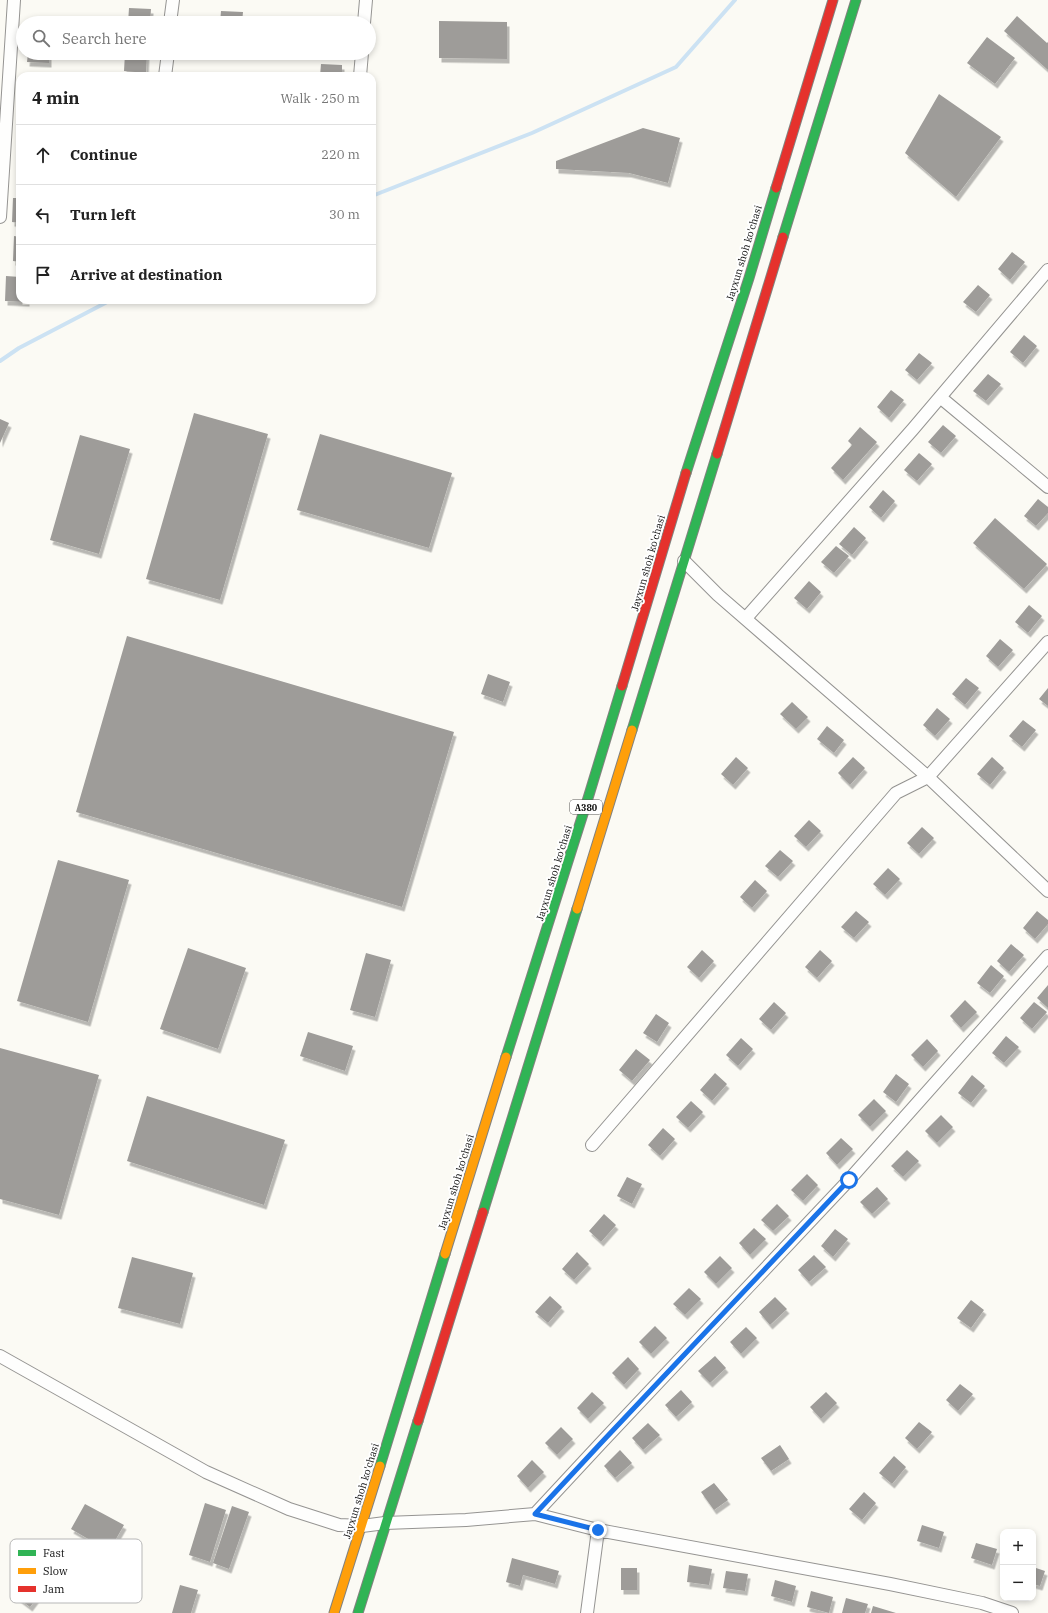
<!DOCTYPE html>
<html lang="en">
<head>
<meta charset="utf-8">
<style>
	body { margin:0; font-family:"IBM Plex Serif",serif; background:#f2f2f2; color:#222 }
	.controls { position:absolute; right:12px; bottom:12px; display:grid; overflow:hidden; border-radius:8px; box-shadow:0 2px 6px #0003 }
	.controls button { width:36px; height:36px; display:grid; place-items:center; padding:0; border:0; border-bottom:1px solid #e0e0e0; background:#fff; color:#222; font:20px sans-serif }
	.stop { position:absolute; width:12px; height:12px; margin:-9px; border:3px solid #1a73e8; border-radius:50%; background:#fff }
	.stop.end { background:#1a73e8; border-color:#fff; box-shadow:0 1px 4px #0008 }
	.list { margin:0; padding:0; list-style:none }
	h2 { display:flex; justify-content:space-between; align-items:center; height:52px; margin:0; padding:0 16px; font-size:17px }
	h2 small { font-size:13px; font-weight:400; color:#767676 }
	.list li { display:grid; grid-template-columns:26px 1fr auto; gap:12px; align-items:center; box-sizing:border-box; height:60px; padding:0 16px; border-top:1px solid #e0e0e0 }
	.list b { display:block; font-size:15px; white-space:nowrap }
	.list em { font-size:13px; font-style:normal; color:#767676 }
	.icon { flex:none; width:22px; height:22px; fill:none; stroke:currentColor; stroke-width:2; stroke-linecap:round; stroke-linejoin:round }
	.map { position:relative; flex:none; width:1048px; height:1613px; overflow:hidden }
	.search { position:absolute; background:#fff; box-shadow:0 2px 6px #0003; left:16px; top:16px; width:360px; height:44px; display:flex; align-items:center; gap:10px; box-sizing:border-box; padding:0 14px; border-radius:22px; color:#767676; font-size:15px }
	.panel { position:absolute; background:#fff; box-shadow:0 2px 6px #0003; left:16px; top:72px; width:360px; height:232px; border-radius:12px }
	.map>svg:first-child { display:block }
</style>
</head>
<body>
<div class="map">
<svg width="1048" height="1613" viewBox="0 0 1048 1613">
	<defs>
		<filter id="shadow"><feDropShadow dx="2.5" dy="4.5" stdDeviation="0" flood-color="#0004"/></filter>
	</defs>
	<rect width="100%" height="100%" fill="#fbfaf4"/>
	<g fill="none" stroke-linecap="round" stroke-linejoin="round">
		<path stroke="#cce2f3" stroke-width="4" d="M372,196L532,133L676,67L735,0
			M0,361L19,348L111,300"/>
	</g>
	<path fill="#9e9c99" filter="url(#shadow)" d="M129,8L151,9L150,23H128Z
		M221,11L243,12L242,23H220Z
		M1017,16L1047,43L1048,42V70L1004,31Z
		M439,21L507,22V59L439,58Z
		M987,37L1015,58L995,84L967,63Z
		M28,53H49V63L27,62Z
		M125,53H147L146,73L124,71Z
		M321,64L342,65V76H320Z
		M939,94L1001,137L956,197L905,153Z
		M643,128L680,138L668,183L629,173L556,169V161Z
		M18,157H20V182H17Z
		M13,198H20V223L12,222Z
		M14,236L20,237V262L13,261Z
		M1012,252L1025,262L1010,280L998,269Z
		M6,276L20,277V300H27V302L5,301Z
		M978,285L990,295L976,312L963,302Z
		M1024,335L1037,346L1023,363L1010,352Z
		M919,353L932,363L917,380L905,370Z
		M988,374L1001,384L986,401L973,391Z
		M891,390L904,400L889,418L877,407Z
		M194,413L268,434L220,600L146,579Z
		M0,419L9,423L0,443Z
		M943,425L956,436L941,453L928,442Z
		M860,427L877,442L843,480L831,468L852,445L848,441Z
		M320,434L452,473L429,548L297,510Z
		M80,435L130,449L99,554L50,540Z
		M919,453L932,464L917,481L904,470Z
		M883,490L895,501L881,518L869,507Z
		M1038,499L1048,507V513L1036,526L1024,516Z
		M995,518L1047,564L1024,589L973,543Z
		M854,527L866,538L852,555L839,544Z
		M836,546L849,556L834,573L821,562Z
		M809,581L821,592L807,609L794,598Z
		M1029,605L1042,616L1028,633L1015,622Z
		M127,636L454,732L402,907L76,812Z
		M1000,639L1013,650L998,667L986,656Z
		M488,674L510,682L503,702L481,694Z
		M966,678L979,688L965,705L952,694Z
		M1048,688V706L1039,699Z
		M792,702L808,717L796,729L780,714Z
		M937,708L950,719L935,736L923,725Z
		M1023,720L1036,730L1022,747L1009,736Z
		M827,726L844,740L834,753L817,739Z
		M736,757L748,768L733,785L721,774Z
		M853,757L865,768L850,785L838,773Z
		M992,757L1004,768L990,785L977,774Z
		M809,820L821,831L806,847L794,836Z
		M922,827L934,838L919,854L907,843Z
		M780,850L793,861L778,877L765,866Z
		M58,860L129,880L88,1022L17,1001Z
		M888,868L900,879L885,895L873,884Z
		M755,880L767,891L752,908L740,897Z
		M856,911L869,922L854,938L841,927Z
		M1037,911L1048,920V924L1035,939L1023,928Z
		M1011,944L1024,955L1009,972L997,961Z
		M188,948L246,968L218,1049L160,1029Z
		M702,950L714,961L699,978L687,967Z
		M820,950L832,961L817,978L805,967Z
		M366,953L391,960L375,1017L350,1010Z
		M991,965L1004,976L990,993L977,983Z
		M1048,985V1008L1037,998Z
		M965,1000L977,1012L961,1028L950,1016Z
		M774,1002L786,1013L771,1030L759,1019Z
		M1034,1002L1047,1012L1032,1029L1020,1018Z
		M656,1014L669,1023L657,1042L643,1033Z
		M308,1032L353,1046L345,1071L300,1056Z
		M1006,1036L1019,1047L1004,1063L992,1053Z
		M741,1038L753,1049L738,1066L726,1055Z
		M927,1039L938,1051L923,1067L911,1055Z
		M0,1048L99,1075L59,1215L0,1199Z
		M636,1049L650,1060L632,1081L619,1070Z
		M715,1073L727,1084L712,1101L700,1090Z
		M896,1074L909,1084L896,1102L883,1092Z
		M972,1075L985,1086L971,1103L958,1093Z
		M147,1096L285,1140L264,1205L127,1161Z
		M874,1099L886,1111L870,1127L858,1115Z
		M691,1101L703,1112L688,1128L676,1117Z
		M941,1115L953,1127L937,1143L925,1131Z
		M663,1128L675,1139L660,1156L648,1145Z
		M841,1138L853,1149L837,1165L826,1153Z
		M907,1150L919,1161L903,1177L891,1166Z
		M807,1174L818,1185L803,1201L791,1190Z
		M627,1177L642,1184L632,1204L617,1196Z
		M877,1187L888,1199L872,1214L860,1202Z
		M777,1204L789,1216L773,1231L761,1220Z
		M604,1214L616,1225L601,1242L589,1231Z
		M754,1228L766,1239L750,1255L739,1243Z
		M835,1229L848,1239L833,1257L821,1246Z
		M577,1252L589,1264L574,1280L562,1269Z
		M814,1255L826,1267L809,1282L798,1270Z
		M720,1256L732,1268L716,1284L704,1272Z
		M132,1257L193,1273L180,1324L118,1308Z
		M689,1288L701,1299L685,1315L673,1304Z
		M550,1296L562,1307L548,1323L535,1312Z
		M775,1297L787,1309L770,1325L759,1312Z
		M971,1300L984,1310L971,1328L957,1318Z
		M655,1326L667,1338L651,1354L639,1342Z
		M746,1327L757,1338L741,1354L730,1342Z
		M715,1356L726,1368L710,1383L698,1371Z
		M628,1357L639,1369L624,1385L612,1373Z
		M960,1384L973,1394L958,1411L946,1400Z
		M681,1390L692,1402L676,1417L665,1405Z
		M592,1392L604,1403L588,1419L577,1408Z
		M826,1392L837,1403L821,1419L810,1407Z
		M919,1422L932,1432L917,1449L905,1438Z
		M648,1423L660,1435L643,1450L632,1438Z
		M561,1427L573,1439L557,1455L545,1443Z
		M780,1445L789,1459L771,1471L761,1458Z
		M620,1450L632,1463L615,1478L604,1466Z
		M894,1456L906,1467L892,1484L879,1473Z
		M532,1460L544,1472L528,1488L517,1476Z
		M714,1483L728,1500L714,1510L701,1492Z
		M864,1492L876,1503L862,1520L849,1509Z
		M205,1503L226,1510L210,1562L189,1555Z
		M85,1504L124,1525L109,1551L71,1529Z
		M232,1506L249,1512L229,1569L213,1563Z
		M922,1525L944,1532L939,1548L917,1541Z
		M976,1543L997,1549L992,1565L971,1558Z
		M512,1558L559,1571L555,1584L523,1575L520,1586L506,1582Z
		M689,1565L712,1569L709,1585L687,1582Z
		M1033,1567L1045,1571L1040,1586L1033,1584Z
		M621,1568H637V1590H621Z
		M726,1571L748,1574L745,1591L723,1588Z
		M28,1575L45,1587L30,1607L14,1595Z
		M775,1580L796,1586L792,1602L771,1596Z
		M180,1585L198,1590L191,1613H172Z
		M811,1591L833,1597L829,1613L807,1607Z
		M846,1598L868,1604L865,1613H842Z
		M873,1606L896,1613H871Z"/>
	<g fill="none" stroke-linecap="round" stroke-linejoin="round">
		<g stroke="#959492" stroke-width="14">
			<path id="street" d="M170,23L173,0
				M364,23L366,0
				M165,76L168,53
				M360,76L362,53
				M0,217L14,0
				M940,397L1048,487
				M684,561L718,595L928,777L1048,891
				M746,618L913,429L1048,270
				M592,1145L896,793L928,777L1048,642
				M0,1356L206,1472L289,1509L339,1525L362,1526L385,1523L466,1520L535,1514L598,1530L890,1584L982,1603L1012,1613
				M535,1514L601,1443L849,1180L1048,956
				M587,1613L598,1530"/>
		</g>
		<g stroke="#82827f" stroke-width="11">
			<path id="fast" d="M783,237L856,0
				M686,473L749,278L776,188
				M632,730L717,454
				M506,1057L589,795L622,686
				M483,1212L577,909
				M380,1466L445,1254
				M358,1613L418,1421"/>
		</g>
		<g stroke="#82827f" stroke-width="11">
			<path id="slow" d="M577,909L632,730
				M445,1254L506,1057
				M334,1613L380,1466"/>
		</g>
		<g stroke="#82827f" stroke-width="11">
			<path id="jam" d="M776,188L833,0
				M717,454L783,237
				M622,686L686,473
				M418,1421L483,1212"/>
		</g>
		<use href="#street" stroke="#fefefd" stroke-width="12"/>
		<use href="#fast" stroke="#30b455" stroke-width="9"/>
		<use href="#slow" stroke="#ff9f0a" stroke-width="9"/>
		<use href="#jam" stroke="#e5322d" stroke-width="9"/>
	</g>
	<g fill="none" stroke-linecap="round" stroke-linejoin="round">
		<path stroke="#1a73e8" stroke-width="5" d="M598,1530L535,1514L601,1443L849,1180"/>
	</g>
	<g text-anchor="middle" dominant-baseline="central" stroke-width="4" stroke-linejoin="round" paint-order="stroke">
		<rect fill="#fff" stroke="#565656" stroke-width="1" x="570" y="800" width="32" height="14" rx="3"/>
		<g font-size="9" font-weight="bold" fill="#0e0e0e">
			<text x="586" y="807">A380</text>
		</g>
		<g font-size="10" fill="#0e0e0e" stroke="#fff">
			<text transform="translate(744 253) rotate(-73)">Jayxun shoh ko'chasi</text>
			<text transform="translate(648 563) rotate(-74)">Jayxun shoh ko'chasi</text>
			<text transform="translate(554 873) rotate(-73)">Jayxun shoh ko'chasi</text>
			<text transform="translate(456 1182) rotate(-73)">Jayxun shoh ko'chasi</text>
			<text transform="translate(361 1491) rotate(-73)">Jayxun shoh ko'chasi</text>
		</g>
	</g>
	<rect x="10" y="1539" width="132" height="64" rx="6" fill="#fff" stroke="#b7b7b7" stroke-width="1"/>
	<rect x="18" y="1550" width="18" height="6" fill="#30b455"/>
	<rect x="18" y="1568" width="18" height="6" fill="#ff9f0a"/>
	<rect x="18" y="1586" width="18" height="6" fill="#e5322d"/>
	<g font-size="11" fill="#0e0e0e">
		<text x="43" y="1557">Fast</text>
		<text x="43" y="1575">Slow</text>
		<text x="43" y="1593">Jam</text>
	</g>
</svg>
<div class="controls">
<button>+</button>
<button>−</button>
</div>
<div class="stop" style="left:849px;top:1180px"></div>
<div class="stop end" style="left:598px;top:1530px"></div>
<div class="search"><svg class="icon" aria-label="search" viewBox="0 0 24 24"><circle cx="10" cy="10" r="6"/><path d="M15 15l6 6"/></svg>Search here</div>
<section class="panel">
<h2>4 min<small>Walk · 250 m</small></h2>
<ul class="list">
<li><svg class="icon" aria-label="ahead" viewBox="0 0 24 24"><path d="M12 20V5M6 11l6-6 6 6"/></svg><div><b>Continue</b></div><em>220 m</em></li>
<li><svg class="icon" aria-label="left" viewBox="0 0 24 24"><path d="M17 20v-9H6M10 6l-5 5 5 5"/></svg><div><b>Turn left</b></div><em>30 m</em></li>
<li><svg class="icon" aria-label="arrive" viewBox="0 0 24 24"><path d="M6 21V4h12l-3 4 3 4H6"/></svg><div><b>Arrive at destination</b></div></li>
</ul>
</section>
</div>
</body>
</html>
